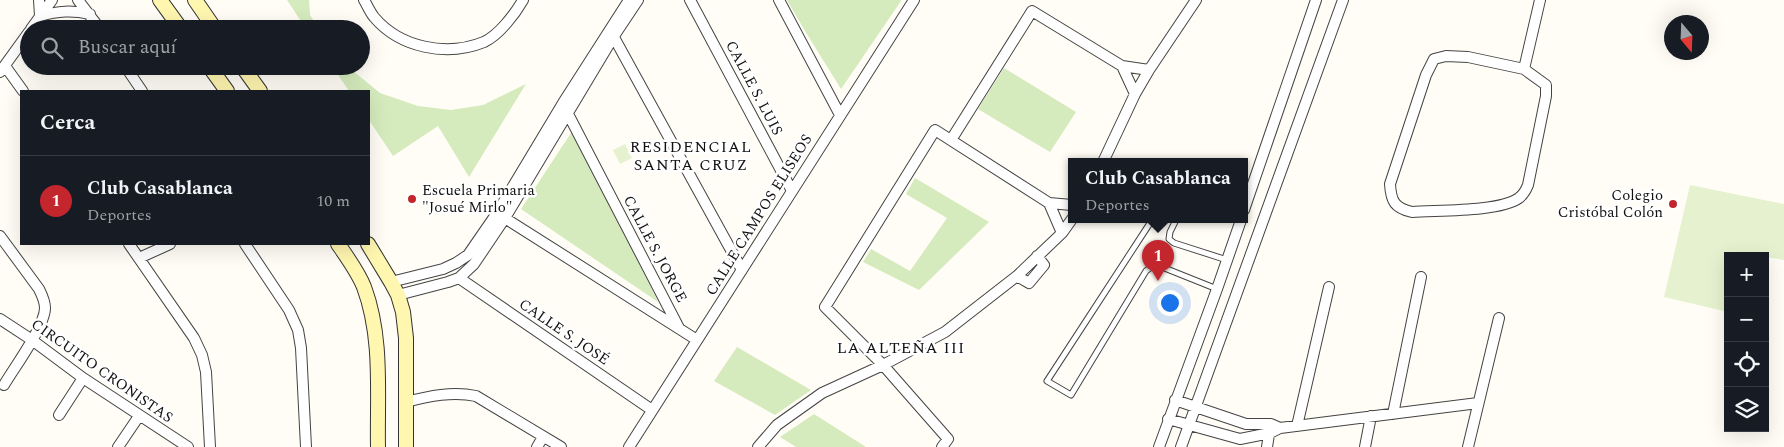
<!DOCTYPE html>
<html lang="es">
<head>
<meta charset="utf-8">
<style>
	body { margin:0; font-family:Spectral,serif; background:#20242c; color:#f1f3f6 }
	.controls { position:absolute; right:15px; bottom:15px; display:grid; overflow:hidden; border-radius:0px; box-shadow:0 5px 20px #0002 }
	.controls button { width:45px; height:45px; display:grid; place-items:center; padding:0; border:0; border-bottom:1px solid #363941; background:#171b24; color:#f1f3f6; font:25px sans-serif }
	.compass { position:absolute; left:1664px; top:15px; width:45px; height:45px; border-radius:50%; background:#171b24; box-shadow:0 5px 20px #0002; rotate:161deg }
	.you { position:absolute; left:1169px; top:302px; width:18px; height:18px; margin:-12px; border:4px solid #fff; border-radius:50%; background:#1a73e8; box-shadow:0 0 0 8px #1a73e833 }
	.badge { display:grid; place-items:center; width:32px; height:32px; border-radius:50%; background:#c4262e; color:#fff; font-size:16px; font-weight:700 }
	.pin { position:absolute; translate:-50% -41px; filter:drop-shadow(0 1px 2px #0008) }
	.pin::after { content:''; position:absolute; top:26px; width:18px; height:15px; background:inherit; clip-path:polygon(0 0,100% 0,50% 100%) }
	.popup { position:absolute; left:1068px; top:158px; width:180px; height:65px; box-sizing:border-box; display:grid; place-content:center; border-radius:0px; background:#171b24; filter:drop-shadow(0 1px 4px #0005); font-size:16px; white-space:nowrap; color:#9ea1a6 }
	.popup b { font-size:19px; color:#f1f3f6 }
	.popup::after { content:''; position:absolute; left:50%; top:100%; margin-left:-10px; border:10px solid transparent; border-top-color:#171b24 }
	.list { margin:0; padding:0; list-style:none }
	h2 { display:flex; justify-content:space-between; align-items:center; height:65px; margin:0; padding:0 20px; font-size:21px }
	h2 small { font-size:16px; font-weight:400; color:#9ea1a6 }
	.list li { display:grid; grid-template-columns:32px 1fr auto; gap:15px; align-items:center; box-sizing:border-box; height:90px; padding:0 20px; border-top:1px solid #363941 }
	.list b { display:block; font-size:19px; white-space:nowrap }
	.list p { margin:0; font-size:16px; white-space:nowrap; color:#9ea1a6 }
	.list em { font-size:16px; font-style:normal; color:#9ea1a6 }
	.icon { flex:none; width:28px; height:28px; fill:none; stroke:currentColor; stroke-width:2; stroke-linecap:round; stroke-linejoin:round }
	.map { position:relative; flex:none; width:1784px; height:447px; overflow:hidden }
	.search { position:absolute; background:#171b24; box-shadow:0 5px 20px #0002; left:20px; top:20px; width:350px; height:55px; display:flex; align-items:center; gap:12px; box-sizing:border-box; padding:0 18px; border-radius:28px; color:#9ea1a6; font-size:19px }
	.panel { position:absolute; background:#171b24; box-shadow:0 5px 20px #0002; left:20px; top:90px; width:350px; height:155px; border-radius:0px }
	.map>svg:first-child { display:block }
</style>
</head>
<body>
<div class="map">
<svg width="1784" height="447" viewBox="0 0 1784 447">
	<rect width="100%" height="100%" fill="#fffdf5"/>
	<path fill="#d5ebbd" d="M287,0H309L310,15L319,29H306Z
		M787,0H901V1L841,89L805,31Z
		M332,66H347L380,93L418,106L451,110L483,105L526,84L469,177L438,126L393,156L369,120V91H349Z
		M1004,68L1076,112L1050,152L978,109Z
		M573,130L587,155L658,302L521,209Z
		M915,178L989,222L919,290L863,262L871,249L910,271L947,218L906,194Z
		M737,347L811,390L775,415L714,381Z
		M814,414L866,447H796L780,437Z"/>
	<path fill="#e6f2cf" d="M625,144L632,158L620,164L613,150Z
		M1690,185L1784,204V260L1765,257V256H1728V312L1664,297Z"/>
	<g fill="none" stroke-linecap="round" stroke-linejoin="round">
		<g stroke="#444" stroke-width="7">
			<path id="service" d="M1152,220L1047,381L1071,395L1146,271L1151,267H1162L1217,289
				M1176,220L1170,232L1169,239L1174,243L1227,260"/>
		</g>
		<g stroke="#444" stroke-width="12">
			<path id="minor" d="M39,0L40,16C58,11 72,10 90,14
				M78,0L100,29
				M364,0C367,5 370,12 374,17C400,48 447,57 484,42C499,35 515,14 523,0
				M690,0L792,191
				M779,0L840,115
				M31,29L52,0
				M611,32L742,270
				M1446,56L1468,57L1524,69L1546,85V96L1528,185C1526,190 1524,194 1519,198C1499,212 1438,210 1412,212C1395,208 1391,202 1390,184L1426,75L1434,59Z
				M5,66L23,91
				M125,66L142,91
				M1122,66L1135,94
				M1524,69L1540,0
				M0,72L29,32
				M566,110L679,328
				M951,140L1032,11L1122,66L1149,70
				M1103,162L1135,94L1149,70L1196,0
				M1049,203L1062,233
				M1244,210L1316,0
				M500,215L697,340
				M0,236L39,289C42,295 45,301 45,308C45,326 14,368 4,385
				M129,244L194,338L202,355L206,372L210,447
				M245,244L289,310L298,330L301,348L306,447
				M139,258L170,244
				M1017,276L1029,283L1044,265L1037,256
				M459,278L652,410
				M391,282L443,269L456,263L468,255L497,213L563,103L629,0
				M398,295L448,282L459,278L474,264L505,218L614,36L638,0
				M0,319L32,340L83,378L188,447
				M1175,400L1246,424H1271L1280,428
				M406,402C429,396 453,391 476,396L561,447
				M1393,414L1421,277
				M59,415L83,378
				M1168,419L1240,439L1270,433L1280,428L1478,403
				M1297,426L1329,287
				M118,447L139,416
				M537,447L543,437
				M629,447L914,0
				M758,447L777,425L822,393L883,365L945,332L1017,276L1062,233L1072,219
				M942,447L948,439L883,365L825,307L935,130L1049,203L1072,205
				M1159,447L1217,289L1241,220
				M1181,447L1343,0
				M1267,447L1270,428
				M1365,447L1371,416
				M1468,447L1499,318"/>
		</g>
		<g stroke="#333" stroke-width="16">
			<path id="secondary" d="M160,0L181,29
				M195,0L215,29
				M209,66L227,91
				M242,66L260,91
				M338,244C347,257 358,272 364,287C383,338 377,394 378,447
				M368,244L391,282L398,295L403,312L406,338V447"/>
		</g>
		<use href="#service" stroke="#fff" stroke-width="5"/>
		<use href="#minor" stroke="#fff" stroke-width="10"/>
		<use href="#secondary" stroke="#fff6b0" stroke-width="14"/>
	</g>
	<g fill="#c4262e" stroke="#fff" stroke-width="2">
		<circle cx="412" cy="199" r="5"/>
		<circle cx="1673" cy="204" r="5"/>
	</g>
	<g text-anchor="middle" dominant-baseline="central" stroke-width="5" stroke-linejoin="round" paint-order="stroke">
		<g font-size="15" fill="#111" stroke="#fff">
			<text transform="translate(754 88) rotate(62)">CALLE S. LUIS</text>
			<text transform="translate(759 215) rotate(-58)">CALLE CAMPOS ELISEOS</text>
			<text transform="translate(655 249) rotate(62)">CALLE S. JORGE</text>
			<text transform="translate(564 332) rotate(34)">CALLE S. JOSÉ</text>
			<text transform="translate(102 371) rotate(35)">CIRCUITO CRONISTAS</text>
		</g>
		<g font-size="15" fill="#111" stroke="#fff" text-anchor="start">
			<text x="422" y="190">Escuela Primaria<tspan x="422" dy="17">"Josué Mirlo"</tspan></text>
			<text x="1663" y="195" text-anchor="end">Colegio<tspan x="1663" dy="17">Cristóbal Colón</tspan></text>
		</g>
		<g font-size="16" letter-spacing="1" fill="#111" stroke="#fff">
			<text x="691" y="147">RESIDENCIAL<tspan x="691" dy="18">SANTA CRUZ</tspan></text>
			<text x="901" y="348">LA ALTEÑA III</text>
		</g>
	</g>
</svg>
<div class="controls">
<button>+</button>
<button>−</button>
<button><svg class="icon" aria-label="locate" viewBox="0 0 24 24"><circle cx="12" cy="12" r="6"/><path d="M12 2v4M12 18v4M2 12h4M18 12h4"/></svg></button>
<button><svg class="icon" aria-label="layers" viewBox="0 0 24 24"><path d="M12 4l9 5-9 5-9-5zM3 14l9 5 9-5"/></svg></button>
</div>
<svg class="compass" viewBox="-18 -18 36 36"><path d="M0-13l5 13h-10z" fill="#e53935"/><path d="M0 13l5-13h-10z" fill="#9ea1a6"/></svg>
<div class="you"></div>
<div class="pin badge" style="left:1158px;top:281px">1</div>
<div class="popup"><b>Club Casablanca</b>Deportes</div>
<div class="search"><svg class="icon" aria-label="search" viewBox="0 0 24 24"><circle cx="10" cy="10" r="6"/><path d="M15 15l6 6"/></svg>Buscar aquí</div>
<section class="panel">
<h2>Cerca<small></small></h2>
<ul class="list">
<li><span class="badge">1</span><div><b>Club Casablanca</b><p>Deportes</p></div><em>10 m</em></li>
</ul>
</section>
</div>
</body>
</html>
